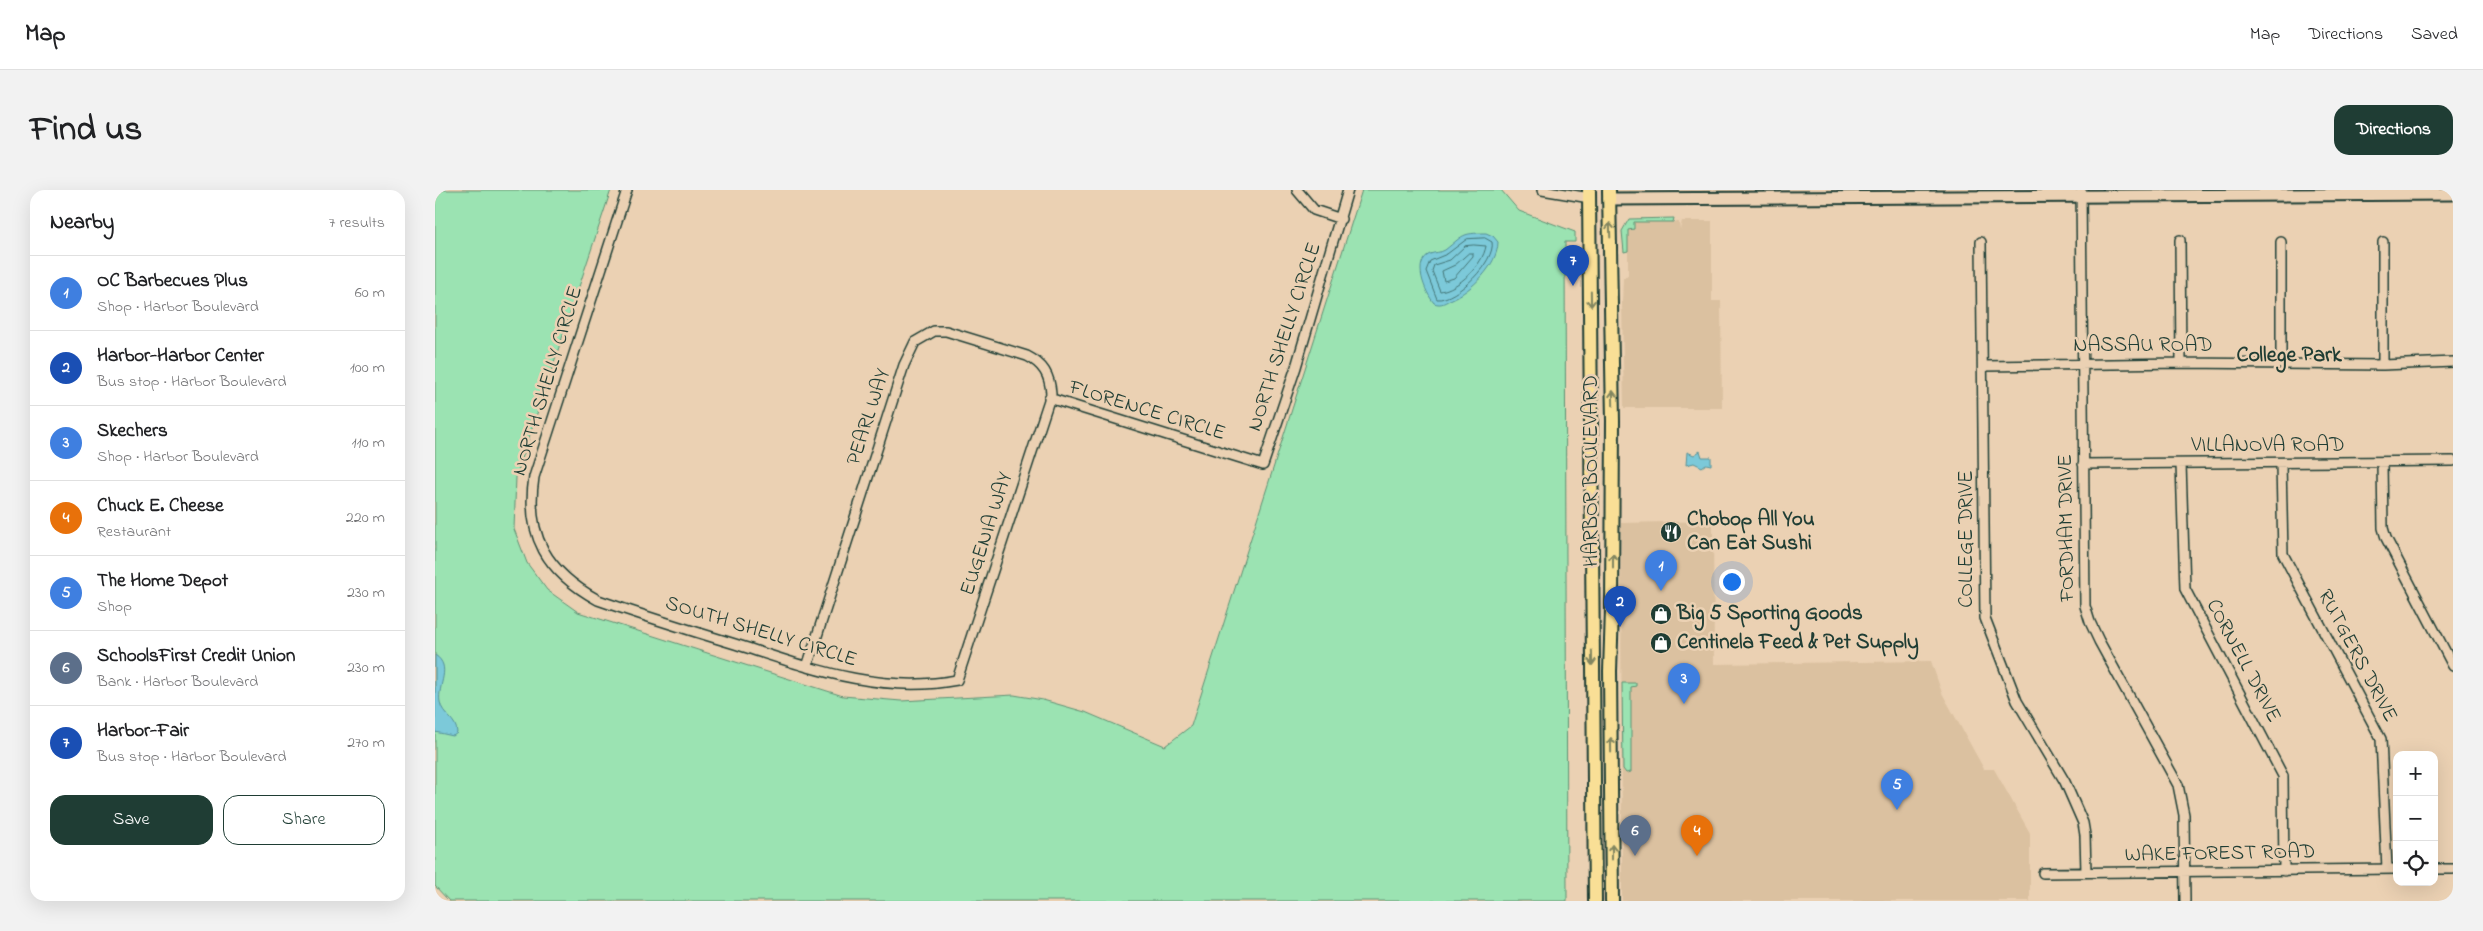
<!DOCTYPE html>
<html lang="en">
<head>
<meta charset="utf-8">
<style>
	body { margin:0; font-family:"Indie Flower",sans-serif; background:#f2f2f2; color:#202124 }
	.controls { position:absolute; right:15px; bottom:15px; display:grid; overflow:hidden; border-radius:10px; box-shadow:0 5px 20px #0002 }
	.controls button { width:45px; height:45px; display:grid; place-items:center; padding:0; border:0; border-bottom:1px solid #e0e0e0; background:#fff; color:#202124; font:25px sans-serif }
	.you { position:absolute; left:1296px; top:391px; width:18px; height:18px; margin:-12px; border:4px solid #fff; border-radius:50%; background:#1a73e8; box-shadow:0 0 0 8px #1a73e833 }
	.badge { display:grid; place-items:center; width:32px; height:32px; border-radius:50%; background:#1f3d34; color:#fff; font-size:16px; font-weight:700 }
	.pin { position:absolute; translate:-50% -41px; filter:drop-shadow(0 1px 2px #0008) }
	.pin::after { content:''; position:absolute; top:26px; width:18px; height:15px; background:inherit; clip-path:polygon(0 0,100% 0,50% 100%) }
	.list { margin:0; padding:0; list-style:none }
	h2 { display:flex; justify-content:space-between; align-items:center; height:65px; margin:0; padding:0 20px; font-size:21px }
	h2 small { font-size:16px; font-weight:400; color:#757577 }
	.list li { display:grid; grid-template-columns:32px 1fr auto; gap:15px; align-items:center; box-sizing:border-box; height:75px; padding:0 20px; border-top:1px solid #e0e0e0 }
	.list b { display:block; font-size:19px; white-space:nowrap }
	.list p { margin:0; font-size:16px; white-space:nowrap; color:#757577 }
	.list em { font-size:16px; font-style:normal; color:#757577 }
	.actions { display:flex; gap:10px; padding:15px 20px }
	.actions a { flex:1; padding:11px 0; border:1px solid #1f3d34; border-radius:15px; text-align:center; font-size:18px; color:#1f3d34 }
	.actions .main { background:#1f3d34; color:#fff }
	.icon { flex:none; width:28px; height:28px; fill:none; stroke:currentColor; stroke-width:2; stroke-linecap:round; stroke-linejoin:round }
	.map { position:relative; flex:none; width:2018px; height:711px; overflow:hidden; border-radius:15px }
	header { display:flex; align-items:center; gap:30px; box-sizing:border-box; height:70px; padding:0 25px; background:#fff; border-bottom:1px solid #e0e0e0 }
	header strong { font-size:24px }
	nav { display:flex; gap:28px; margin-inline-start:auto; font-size:18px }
	.intro { display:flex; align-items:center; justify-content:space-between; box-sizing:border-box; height:120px; padding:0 30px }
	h1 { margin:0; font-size:35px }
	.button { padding:12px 22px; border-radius:15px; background:#1f3d34; color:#fff; font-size:18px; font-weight:700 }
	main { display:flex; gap:30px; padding:0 30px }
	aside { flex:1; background:#fff; border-radius:15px; box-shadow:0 5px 20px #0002 }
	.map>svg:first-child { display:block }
</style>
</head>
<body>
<header>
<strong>Map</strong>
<nav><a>Map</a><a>Directions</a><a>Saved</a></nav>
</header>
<div class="intro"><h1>Find us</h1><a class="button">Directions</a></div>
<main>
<aside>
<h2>Nearby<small>7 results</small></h2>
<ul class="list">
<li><span class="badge" style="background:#3f7fe0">1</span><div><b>OC Barbecues Plus</b><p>Shop · Harbor Boulevard</p></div><em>60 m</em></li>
<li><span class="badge" style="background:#1a4fb4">2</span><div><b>Harbor-Harbor Center</b><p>Bus stop · Harbor Boulevard</p></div><em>100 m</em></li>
<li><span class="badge" style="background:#3f7fe0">3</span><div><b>Skechers</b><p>Shop · Harbor Boulevard</p></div><em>110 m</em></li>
<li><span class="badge" style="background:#e8710a">4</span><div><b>Chuck E. Cheese</b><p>Restaurant</p></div><em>220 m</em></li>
<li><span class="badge" style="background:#3f7fe0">5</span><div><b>The Home Depot</b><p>Shop</p></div><em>230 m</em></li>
<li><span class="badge" style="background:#5c6f8a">6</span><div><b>SchoolsFirst Credit Union</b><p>Bank · Harbor Boulevard</p></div><em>230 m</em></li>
<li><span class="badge" style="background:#1a4fb4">7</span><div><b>Harbor-Fair</b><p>Bus stop · Harbor Boulevard</p></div><em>270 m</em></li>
</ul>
<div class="actions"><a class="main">Save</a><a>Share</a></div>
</aside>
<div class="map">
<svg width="2018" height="711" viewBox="0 0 2018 711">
	<rect width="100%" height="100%" fill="#ebd1b3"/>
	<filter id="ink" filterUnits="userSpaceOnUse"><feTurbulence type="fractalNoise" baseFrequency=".02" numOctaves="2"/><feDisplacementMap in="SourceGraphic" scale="10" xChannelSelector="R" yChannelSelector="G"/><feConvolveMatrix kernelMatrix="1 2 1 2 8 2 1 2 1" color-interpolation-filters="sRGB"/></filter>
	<g filter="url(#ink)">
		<path fill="#dbc1a0" d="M1247,31H1277V111H1286L1287,218H1189L1187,114L1188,88L1193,85V39L1199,32H1244L1245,39Z
			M1278,331L1279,474L1496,471L1507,503L1549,579H1559L1595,643V711H1187L1186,333Z"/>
		<path fill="#9be3b2" stroke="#5d9073" d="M0,0H176L81,287L79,339L92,373L112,400L143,422L408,506L466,511L579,505L608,510L650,522L730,556L756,536L927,0H1066L1084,21L1140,42V52H1130L1132,711H14L0,696Z
			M1239,28L1238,32H1199V39L1193,40V61L1189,62L1187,41L1194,29Z
			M1187,493H1201V496L1196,497V582L1191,583L1188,579Z"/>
		<path fill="#7bc9d9" stroke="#569197" d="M1051,43L1058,46L1063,52C1063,75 1036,101 1017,109C1010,112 1007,116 999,113C990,102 977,72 995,64C1000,62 1005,63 1010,60C1029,45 1026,43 1051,43Z
			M1265,261L1267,267H1276V275L1271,274L1267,277L1259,273L1251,275L1252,262L1259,265Z
			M0,465C18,477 2,495 5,512C7,525 22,529 22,543L18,546L0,542Z"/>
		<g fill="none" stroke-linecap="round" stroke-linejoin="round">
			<path stroke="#447576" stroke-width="1" d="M1050,48L1057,52C1061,71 1021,111 1002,109L991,81L995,71L1012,64L1032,49Z
				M1039,55L1051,56C1048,75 1023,99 1005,101L997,81L999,75L1015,70L1030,56Z
				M1034,63H1038V66L1019,88L1009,91L1007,81L1020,75Z"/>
			<g stroke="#1f3d34" stroke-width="12">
				<path id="minor" d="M192,0L99,287C90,346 112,382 163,410C209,426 254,440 300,454C372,477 445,505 522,490L616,204C615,185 608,174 592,166L511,141H499L480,152L469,175L372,477
					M862,0L879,20L906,29
					M1107,0L1155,8
					M1646,0L1650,416L1655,432L1664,451L1743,595L1749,625L1750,711
					M1745,50L1746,173
					M1546,52L1550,428L1582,511L1630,592L1648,633L1650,645L1651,682
					M1846,52V174
					M1948,52V175
					M1549,176L1746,173L1948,175L2018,172
					M614,208L828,275L861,177L913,0
					M1947,273L1948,338L1951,348L2018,476
					M1648,274L2018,271
					M1746,274L1750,399L1848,586L1849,681
					M1846,274L1848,364L1946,549L1952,679
					M1999,679H2018
					M1608,683L1962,679"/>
			</g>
			<g stroke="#1f3d34" stroke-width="15">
				<path id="secondary" d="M1174,9L2018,4"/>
			</g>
			<g stroke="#1f3d34" stroke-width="16">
				<path id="primary" d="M1154,0L1160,711
					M1174,0L1178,231L1177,420L1175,481L1177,711"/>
			</g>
			<use href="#minor" stroke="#ebd1b3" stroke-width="9"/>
			<use href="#secondary" stroke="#ebd1b3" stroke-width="11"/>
			<use href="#primary" stroke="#f9df96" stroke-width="12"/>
		</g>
		<defs><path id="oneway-shaft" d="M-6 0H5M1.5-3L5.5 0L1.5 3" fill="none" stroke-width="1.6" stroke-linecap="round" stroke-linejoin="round" transform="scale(1.25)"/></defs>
		<g stroke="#818660">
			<use href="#oneway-shaft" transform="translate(1175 40) rotate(-92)"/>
			<use href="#oneway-shaft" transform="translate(1156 109) rotate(89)"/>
			<use href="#oneway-shaft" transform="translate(1178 208) rotate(-91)"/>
			<use href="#oneway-shaft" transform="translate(1178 371) rotate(-90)"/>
			<use href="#oneway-shaft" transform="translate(1157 468) rotate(89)"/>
			<use href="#oneway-shaft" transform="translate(1176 555) rotate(-91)"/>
			<use href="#oneway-shaft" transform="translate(1177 662) rotate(-90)"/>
		</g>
	</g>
	<defs>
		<g id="restaurant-disc" transform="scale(1.125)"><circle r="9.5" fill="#1f3d34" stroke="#ebd1b3"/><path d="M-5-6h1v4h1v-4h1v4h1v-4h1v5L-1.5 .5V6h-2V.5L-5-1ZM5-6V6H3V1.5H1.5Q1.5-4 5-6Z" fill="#fff"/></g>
		<g id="shop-disc" transform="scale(1.125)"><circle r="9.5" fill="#1f3d34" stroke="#ebd1b3"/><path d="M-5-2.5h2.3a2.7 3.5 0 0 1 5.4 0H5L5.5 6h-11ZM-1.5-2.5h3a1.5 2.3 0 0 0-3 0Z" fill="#fff"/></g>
	</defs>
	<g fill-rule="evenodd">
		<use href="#restaurant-disc" x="1236" y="342"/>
		<use href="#shop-disc" x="1226" y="424"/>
		<use href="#shop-disc" x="1226" y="453"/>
	</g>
	<g text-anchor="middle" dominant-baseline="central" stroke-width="5" stroke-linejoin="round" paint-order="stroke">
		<g font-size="21" fill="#1f3d34" stroke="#ebd1b3">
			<text transform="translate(850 147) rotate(-72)">NORTH SHELLY CIRCLE</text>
			<text x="1708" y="156">NASSAU ROAD</text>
			<text transform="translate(113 191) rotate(-73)">NORTH SHELLY CIRCLE</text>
			<text transform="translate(712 221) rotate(17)">FLORENCE CIRCLE</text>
			<text transform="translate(434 227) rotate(-72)">PEARL WAY</text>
			<text x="1833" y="256">VILLANOVA ROAD</text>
			<text transform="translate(1157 281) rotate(-90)">HARBOR BOULEVARD</text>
			<text transform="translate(1632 338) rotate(-91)">FORDHAM DRIVE</text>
			<text transform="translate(552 344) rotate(-72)">EUGENIA WAY</text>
			<text transform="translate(1532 349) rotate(-90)">COLLEGE DRIVE</text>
			<text transform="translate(326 442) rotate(17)">SOUTH SHELLY CIRCLE</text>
			<text transform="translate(1922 466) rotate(62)">RUTGERS DRIVE</text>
			<text transform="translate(1808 471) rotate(62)">CORNELL DRIVE</text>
			<text transform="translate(1785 664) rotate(-1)">WAKE FOREST ROAD</text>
		</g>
		<g font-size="21" font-weight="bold" fill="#1f3d34" stroke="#ebd1b3" text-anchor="start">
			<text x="1252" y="330">Chobop All You<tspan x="1252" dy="24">Can Eat Sushi</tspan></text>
			<text x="1242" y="424">Big 5 Sporting Goods</text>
			<text x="1242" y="453">Centinela Feed &amp; Pet Supply</text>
		</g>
		<g font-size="22" font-weight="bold" fill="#1f3d34" stroke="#ebd1b3">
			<text x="1854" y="166">College Park</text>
		</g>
	</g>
</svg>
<div class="controls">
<button>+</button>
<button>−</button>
<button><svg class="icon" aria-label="locate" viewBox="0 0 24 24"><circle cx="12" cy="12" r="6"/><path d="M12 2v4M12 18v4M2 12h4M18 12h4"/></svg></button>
</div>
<div class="you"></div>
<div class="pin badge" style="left:1226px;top:401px;background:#3f7fe0">1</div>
<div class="pin badge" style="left:1185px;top:437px;background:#1a4fb4">2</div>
<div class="pin badge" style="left:1249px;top:514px;background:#3f7fe0">3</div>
<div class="pin badge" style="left:1262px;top:666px;background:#e8710a">4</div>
<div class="pin badge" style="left:1462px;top:620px;background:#3f7fe0">5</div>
<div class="pin badge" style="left:1200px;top:666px;background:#5c6f8a">6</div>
<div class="pin badge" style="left:1138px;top:96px;background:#1a4fb4">7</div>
</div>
</main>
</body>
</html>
